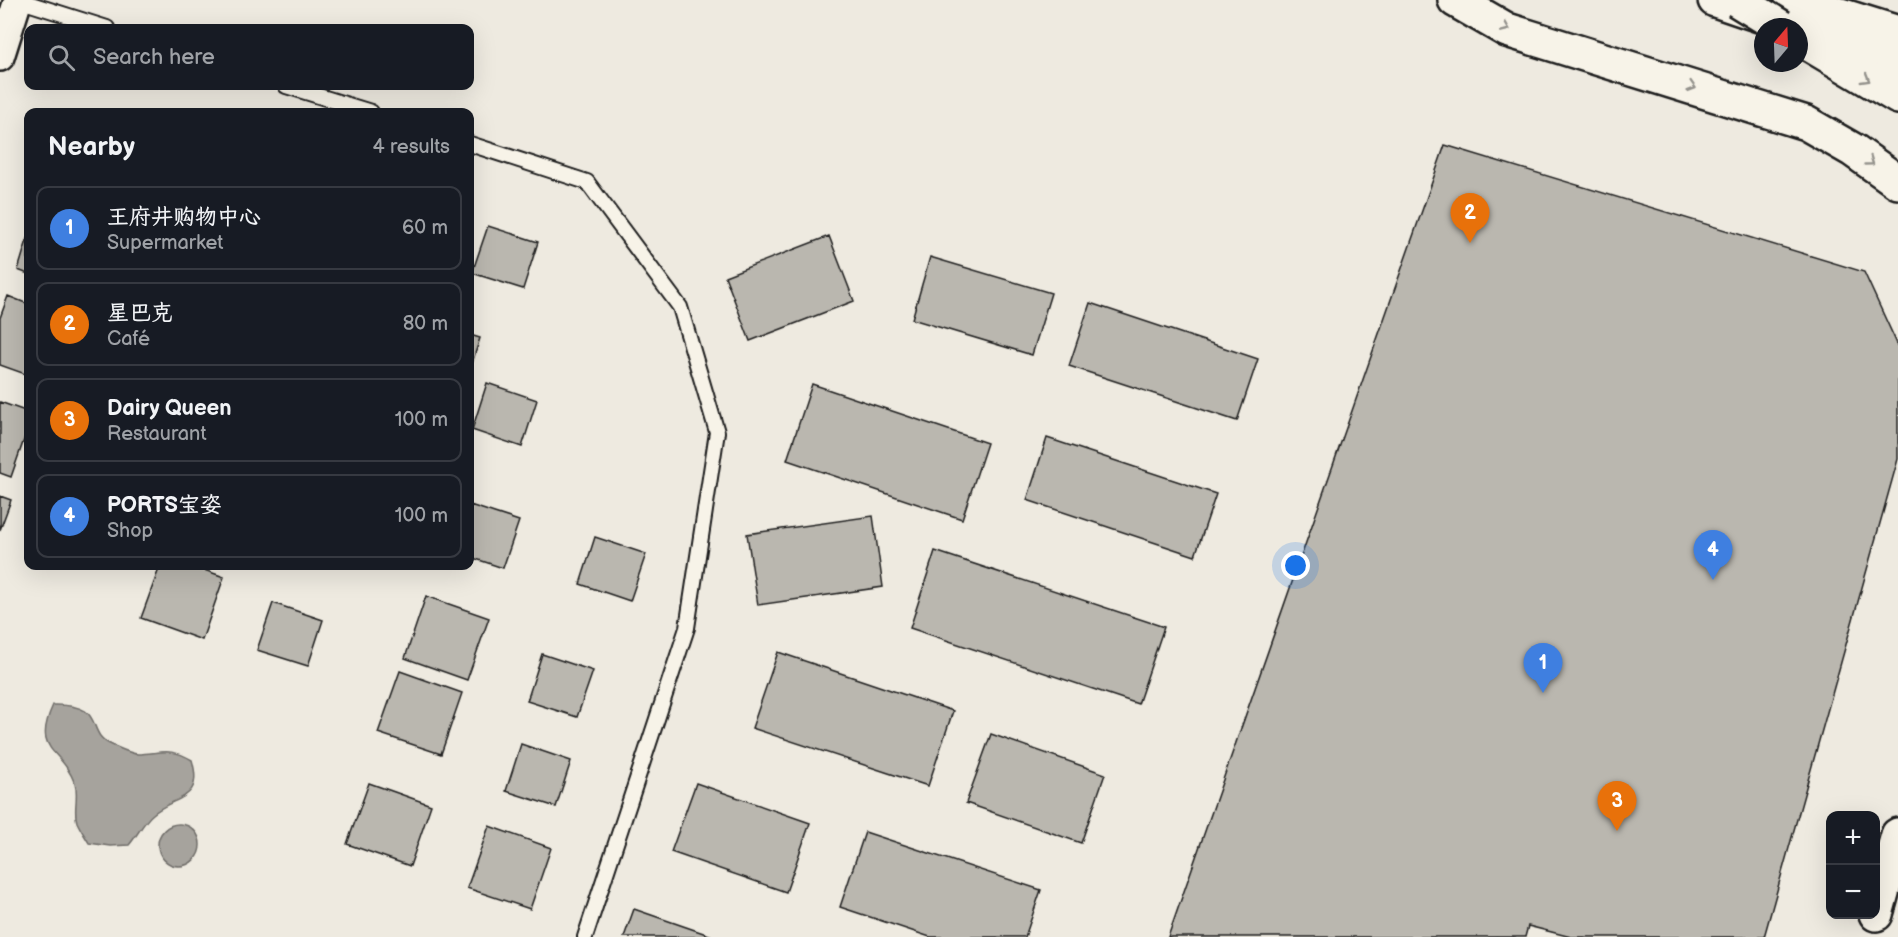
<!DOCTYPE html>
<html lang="en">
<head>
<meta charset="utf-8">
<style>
	body { margin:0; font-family:"Balsamiq Sans","LXGW WenKai TC",sans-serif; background:#20242c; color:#f1f3f6 }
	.controls { position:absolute; right:18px; bottom:18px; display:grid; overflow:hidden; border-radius:12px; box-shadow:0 6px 24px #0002 }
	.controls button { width:54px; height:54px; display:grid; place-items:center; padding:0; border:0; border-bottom:2px solid #363941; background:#171b24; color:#f1f3f6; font:30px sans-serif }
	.compass { position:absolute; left:1754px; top:18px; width:54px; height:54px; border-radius:50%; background:#171b24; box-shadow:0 6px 24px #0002; rotate:19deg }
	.you { position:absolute; left:1296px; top:566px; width:21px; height:21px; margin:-15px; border:4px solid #fff; border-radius:50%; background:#1a73e8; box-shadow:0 0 0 9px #1a73e833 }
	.badge { display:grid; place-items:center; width:39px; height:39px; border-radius:50%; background:#7c3aed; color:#fff; font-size:20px; font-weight:700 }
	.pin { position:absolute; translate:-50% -50px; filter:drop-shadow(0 2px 3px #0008) }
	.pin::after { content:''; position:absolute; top:32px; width:21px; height:18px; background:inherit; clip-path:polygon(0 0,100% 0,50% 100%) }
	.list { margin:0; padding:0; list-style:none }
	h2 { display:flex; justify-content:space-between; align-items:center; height:78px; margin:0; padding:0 24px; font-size:26px }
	h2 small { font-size:20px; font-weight:400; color:#9ea1a6 }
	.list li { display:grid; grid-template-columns:39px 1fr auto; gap:18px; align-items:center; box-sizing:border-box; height:84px; margin:0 12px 12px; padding:0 12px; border:2px solid #363941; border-radius:12px }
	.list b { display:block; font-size:22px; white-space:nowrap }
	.list p { margin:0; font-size:20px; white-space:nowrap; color:#9ea1a6 }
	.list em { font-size:20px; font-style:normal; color:#9ea1a6 }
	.icon { flex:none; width:33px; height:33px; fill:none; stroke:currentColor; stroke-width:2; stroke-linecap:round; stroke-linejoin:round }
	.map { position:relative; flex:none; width:1898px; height:937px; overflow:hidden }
	.search { position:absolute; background:#171b24; box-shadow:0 6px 24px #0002; left:24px; top:24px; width:450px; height:66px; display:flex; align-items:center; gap:15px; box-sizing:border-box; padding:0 21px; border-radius:12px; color:#9ea1a6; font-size:22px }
	.panel { position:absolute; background:#171b24; box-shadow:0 6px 24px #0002; left:24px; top:108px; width:450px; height:462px; border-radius:12px }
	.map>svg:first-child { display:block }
</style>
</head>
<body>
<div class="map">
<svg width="1898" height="937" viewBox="0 0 1898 937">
	<rect width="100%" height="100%" fill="#eeeae0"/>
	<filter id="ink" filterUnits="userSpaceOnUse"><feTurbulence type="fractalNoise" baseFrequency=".0167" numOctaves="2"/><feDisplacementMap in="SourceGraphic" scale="12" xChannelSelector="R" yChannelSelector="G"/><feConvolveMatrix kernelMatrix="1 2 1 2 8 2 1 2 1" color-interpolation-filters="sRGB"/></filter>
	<g filter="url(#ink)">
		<path fill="#a6a39d" stroke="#6f6d69" stroke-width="1.5" d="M53,705C109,704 83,733 112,745C119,748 131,754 138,754C162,753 170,747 192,760C204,801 176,795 153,814C144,821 137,836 129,845L110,846L89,843C85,836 80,829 77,822C73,810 79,796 75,784C62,747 31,753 53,705Z
			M158 845a21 21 0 1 1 42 0a21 21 0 1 1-42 0Z"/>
		<path fill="#bab7af" stroke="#1c1c1c" stroke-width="1.5" d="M1445,145L1864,272L1898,346V459L1764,937H1571L1528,926L1525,937H1168Z
			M488,226L538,242L523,289L472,273Z
			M829,236L854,301L750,341L725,276Z
			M28,237V274L18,270Z
			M930,257L1051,293L1032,355L912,319Z
			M8,296L28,304V375L0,365V318Z
			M1090,303L1258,359L1237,421L1069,366Z
			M470,335L480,338L470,370Z
			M487,383L537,400L522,447L472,430Z
			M812,384L987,443L962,519L787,460Z
			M0,402L28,412V428L11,477L0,473Z
			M1047,438L1216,494L1195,556L1027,500Z
			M0,496L11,500L0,530Z
			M470,505L519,521L503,568L470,557Z
			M873,516L883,587L758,605L747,534Z
			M595,537L646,554L630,601L580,584Z
			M935,551L1164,627L1138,704L910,628Z
			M160,566H193L224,577L202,640L141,618Z
			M426,596L489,618L467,680L405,658Z
			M273,603L323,620L308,666L257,650Z
			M778,652L953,711L928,786L752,728Z
			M542,654L593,671L577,717L527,701Z
			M400,671L462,693L441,754L378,733Z
			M991,734L1105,774L1081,843L966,803Z
			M521,744L571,761L556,807L506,791Z
			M369,783L431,805L410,866L347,844Z
			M696,783L810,823L786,892L671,852Z
			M489,826L551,848L530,909L467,888Z
			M865,832L1041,890L1025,937H930L840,907Z
			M634,909L715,937H624Z"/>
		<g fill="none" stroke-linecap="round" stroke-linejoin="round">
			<g stroke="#1c1c1c" stroke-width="18">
				<path id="lane" d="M18,0L107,28
					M286,86L371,112
					M470,144L587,182L680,307L717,432L687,628L585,937"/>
			</g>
			<g stroke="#1c1c1c" stroke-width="32">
				<path id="street" d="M0,57L18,0"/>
			</g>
			<g stroke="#1c1c1c" stroke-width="38">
				<path id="secondary" d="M1715,0L1765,17
					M1799,29L1898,63
					M1876,914L1898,835"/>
			</g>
			<g stroke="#1c1c1c" stroke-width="38">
				<path id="highway" d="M1455,0L1507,30L1806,123L1853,150L1898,182
					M1792,0L1898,33
					M1799,38L1898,97"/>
			</g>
			<use href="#lane" stroke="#f7f3e8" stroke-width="14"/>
			<use href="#street" stroke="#f7f3e8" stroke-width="27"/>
			<use href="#secondary" stroke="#f7f3e8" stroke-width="33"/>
			<use href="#highway" stroke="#f7f3e8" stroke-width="33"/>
			<g stroke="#1c1c1c" stroke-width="38" stroke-linecap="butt">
				<path id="highway-bridge" d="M1737,0L1781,27"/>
			</g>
			<use href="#highway-bridge" stroke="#f7f3e8" stroke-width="33"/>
		</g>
		<defs><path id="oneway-chevron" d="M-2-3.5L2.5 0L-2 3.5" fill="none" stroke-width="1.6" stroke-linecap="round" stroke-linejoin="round" transform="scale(1.5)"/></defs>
		<g stroke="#94928c">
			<use href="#oneway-chevron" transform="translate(1506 28) rotate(23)"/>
			<use href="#oneway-chevron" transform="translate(1866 79) rotate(31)"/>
			<use href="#oneway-chevron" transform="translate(1692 87) rotate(17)"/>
			<use href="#oneway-chevron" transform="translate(1870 162) rotate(36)"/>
		</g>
	</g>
</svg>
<div class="controls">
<button>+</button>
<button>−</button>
</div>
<svg class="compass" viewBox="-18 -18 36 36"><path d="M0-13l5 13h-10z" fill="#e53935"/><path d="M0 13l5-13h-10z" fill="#9ea1a6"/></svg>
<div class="you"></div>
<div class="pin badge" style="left:1543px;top:693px;background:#3f7fe0">1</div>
<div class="pin badge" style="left:1470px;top:243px;background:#e8710a">2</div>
<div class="pin badge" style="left:1617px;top:831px;background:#e8710a">3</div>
<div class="pin badge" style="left:1713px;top:580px;background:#3f7fe0">4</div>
<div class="search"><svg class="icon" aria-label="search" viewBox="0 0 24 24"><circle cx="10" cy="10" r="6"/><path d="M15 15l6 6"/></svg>Search here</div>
<section class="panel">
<h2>Nearby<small>4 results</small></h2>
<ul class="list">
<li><span class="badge" style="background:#3f7fe0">1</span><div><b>王府井购物中心</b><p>Supermarket</p></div><em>60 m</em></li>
<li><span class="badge" style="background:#e8710a">2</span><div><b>星巴克</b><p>Café</p></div><em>80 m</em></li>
<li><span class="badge" style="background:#e8710a">3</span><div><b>Dairy Queen</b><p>Restaurant</p></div><em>100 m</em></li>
<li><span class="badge" style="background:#3f7fe0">4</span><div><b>PORTS宝姿</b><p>Shop</p></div><em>100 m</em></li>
</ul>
</section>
</div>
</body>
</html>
